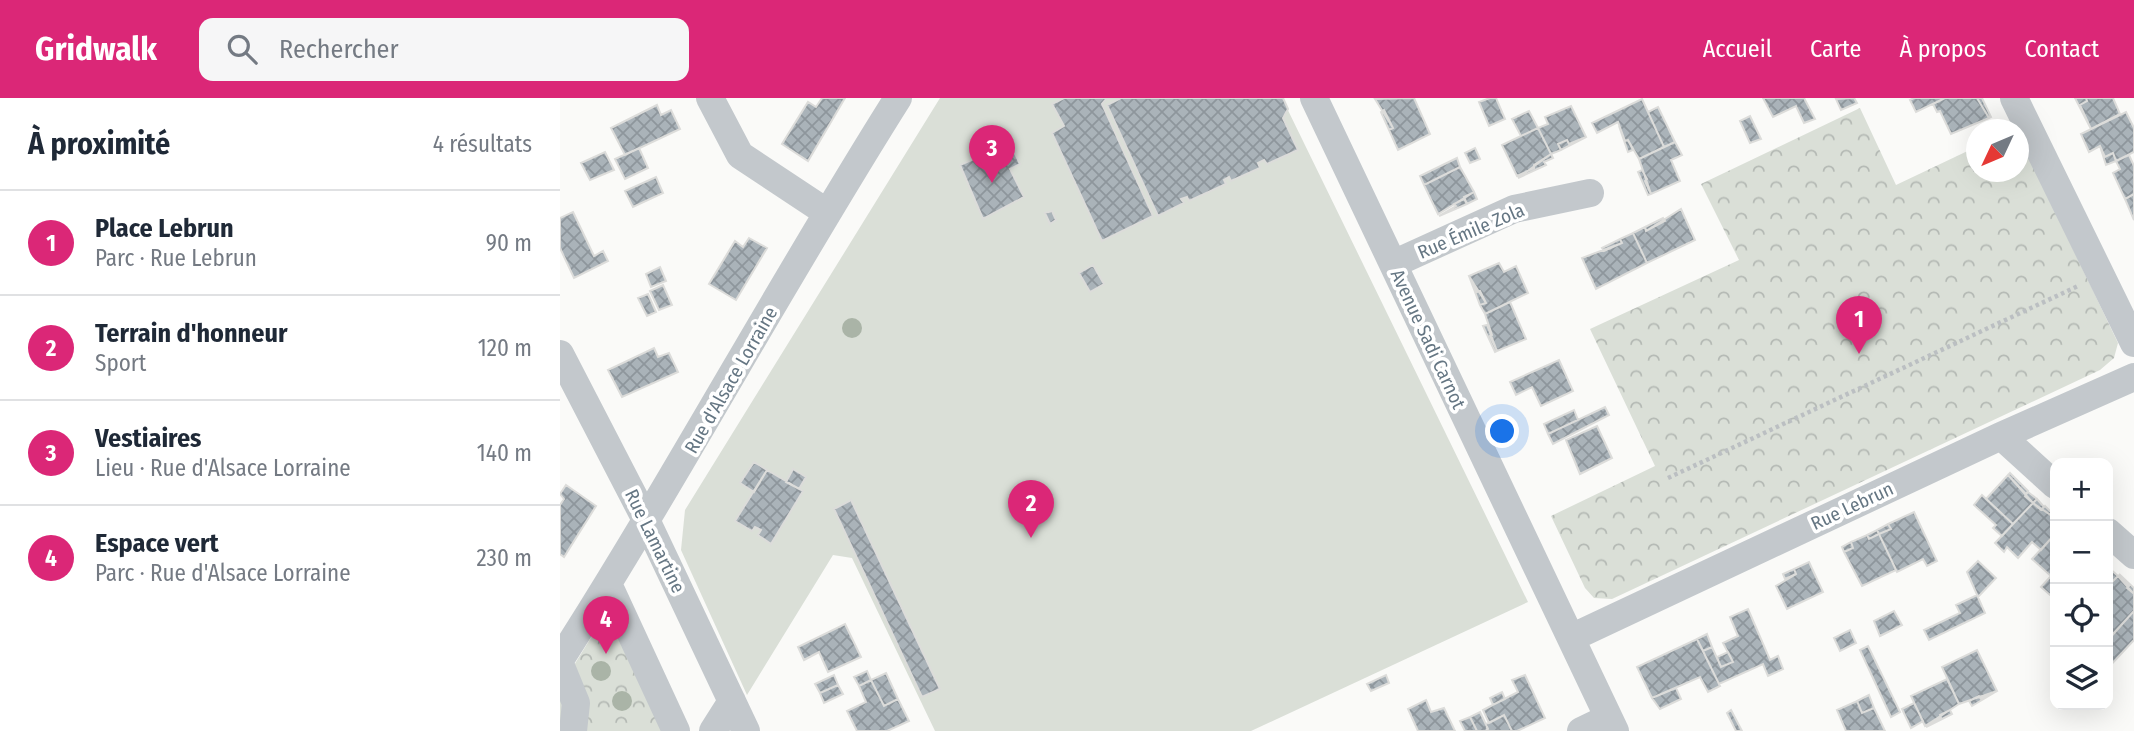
<!DOCTYPE html>
<html lang="fr">
<head>
<meta charset="utf-8">
<style>
	body { margin:0; font-family:"Fira Sans Condensed",sans-serif; background:#f6f6f7; color:#1f2937 }
	.controls { position:absolute; right:21px; bottom:21px; display:grid; overflow:hidden; border-radius:14px; box-shadow:0 7px 28px #0002 }
	.controls button { width:63px; height:63px; display:grid; place-items:center; padding:0; border:0; border-bottom:2px solid #e0e1e3; background:#fff; color:#1f2937; font:35px sans-serif }
	.compass { position:absolute; left:1406px; top:21px; width:63px; height:63px; border-radius:50%; background:#fff; box-shadow:0 7px 28px #0002; rotate:226deg }
	.you { position:absolute; left:943px; top:334px; width:24px; height:24px; margin:-18px; border:5px solid #fff; border-radius:50%; background:#1a73e8; box-shadow:0 0 0 10px #1a73e833 }
	.badge { display:grid; place-items:center; width:46px; height:46px; border-radius:50%; background:#db2777; color:#fff; font-size:23px; font-weight:700 }
	.pin { position:absolute; translate:-50% -58px; filter:drop-shadow(0 2px 4px #0008) }
	.pin::after { content:''; position:absolute; top:37px; width:24px; height:21px; background:inherit; clip-path:polygon(0 0,100% 0,50% 100%) }
	.list { margin:0; padding:0; list-style:none }
	h2 { display:flex; justify-content:space-between; align-items:center; height:91px; margin:0; padding:0 28px; font-size:30px }
	h2 small { font-size:23px; font-weight:400; color:#747a83 }
	.list li { display:grid; grid-template-columns:46px 1fr auto; gap:21px; align-items:center; box-sizing:border-box; height:105px; padding:0 28px; border-top:2px solid #e0e1e3 }
	.list b { display:block; font-size:26px; white-space:nowrap }
	.list p { margin:0; font-size:23px; white-space:nowrap; color:#747a83 }
	.list em { font-size:23px; font-style:normal; color:#747a83 }
	.icon { flex:none; width:38px; height:38px; fill:none; stroke:currentColor; stroke-width:2; stroke-linecap:round; stroke-linejoin:round }
	.map { position:relative; flex:none; width:1574px; height:633px; overflow:hidden }
	header { display:flex; align-items:center; gap:42px; box-sizing:border-box; height:98px; padding:0 35px; background:#db2777; color:#fff }
	header strong { font-size:33px }
	nav { display:flex; gap:38px; margin-inline-start:auto; font-size:24px }
	.search { width:490px; height:63px; background:#f6f6f7; display:flex; align-items:center; gap:18px; box-sizing:border-box; padding:0 24px; border-radius:14px; color:#747a83; font-size:26px }
	main { display:flex }
	aside { flex:1; background:#fff }
	.map>svg:first-child { display:block }
</style>
</head>
<body>
<header>
<strong>Gridwalk</strong>
<div class="search"><svg class="icon" aria-label="search" viewBox="0 0 24 24"><circle cx="10" cy="10" r="6"/><path d="M15 15l6 6"/></svg>Rechercher</div>
<nav><a>Accueil</a><a>Carte</a><a>À propos</a><a>Contact</a></nav>
</header>
<main>
<aside>
<h2>À proximité<small>4 résultats</small></h2>
<ul class="list">
<li><span class="badge">1</span><div><b>Place Lebrun</b><p>Parc · Rue Lebrun</p></div><em>90 m</em></li>
<li><span class="badge">2</span><div><b>Terrain d'honneur</b><p>Sport</p></div><em>120 m</em></li>
<li><span class="badge">3</span><div><b>Vestiaires</b><p>Lieu · Rue d'Alsace Lorraine</p></div><em>140 m</em></li>
<li><span class="badge">4</span><div><b>Espace vert</b><p>Parc · Rue d'Alsace Lorraine</p></div><em>230 m</em></li>
</ul>
</aside>
<div class="map">
<svg width="1574" height="633" viewBox="0 0 1574 633">
	<defs>
		<pattern id="park-crowns" width="20" height="18" patternUnits="userSpaceOnUse" patternTransform="scale(1.75)"><rect width="20" height="18" fill="#dadfd7"/><path d="M2 6a3 3 0 1 1 6 0M12 15a3 3 0 1 1 6 0" fill="none" stroke="#b4b9b4"/></pattern>
		<pattern id="building-cross-hatch" width="8" height="8" patternUnits="userSpaceOnUse" patternTransform="scale(1.75)"><rect width="8" height="8" fill="#aab3b9"/><path d="M0 0l8 8M0 8l8-8" fill="none" stroke="#8e969c"/></pattern>
	</defs>
	<rect width="100%" height="100%" fill="#fafaf8"/>
	<path fill="url(#park-crowns)" d="M1300,10L1336,87L1416,49V74H1458L1459,38L1558,245L1554,260L1540,272L1052,501L1034,500L1025,490L991,418L1095,368L1030,231L1179,162L1141,86Z
		M43,520L57,522L108,633H0V590Z"/>
	<path fill="#dadfd7" d="M380,0H722L968,504L691,633H375L292,460L273,457L187,597L121,452L125,412Z"/>
	<path fill="url(#building-cross-hatch)" stroke="#dcdcda" stroke-width="2" d="M262,0H285L248,63L222,46L248,4L256,9Z
		M504,0H547L542,6L593,118L542,143L492,35L504,28L492,6Z
		M561,0H723L728,11L723,20L738,52L707,66L704,62L698,65L700,70L671,83L669,79L664,82L666,86L629,103L627,99L621,101L624,105L598,118L547,7Z
		M854,0L870,36L838,52L829,32L833,30L815,1Z
		M930,0H936L945,21L929,28L919,4Z
		M1203,0H1244L1255,21L1244,25L1236,8L1213,19Z
		M1294,0L1297,5L1281,12L1276,1Z
		M1354,0H1385L1356,14L1350,2Z
		M1417,0L1429,20L1391,36L1380,13L1377,14L1373,6L1385,0Z
		M1417,0H1422L1431,19L1429,20Z
		M1515,0H1526L1527,3L1520,7L1531,31Z
		M1526,0H1553L1560,16L1531,31L1520,7L1527,3Z
		M1082,1L1104,49L1079,61L1068,42L1065,43L1058,24L1037,35L1032,25Z
		M97,7L101,17L111,12L120,31L65,57L51,30Z
		M1011,8L1026,39L1009,46L1007,42L998,46L1001,52L991,56L978,30L988,26L985,19Z
		M1098,9L1115,44L1104,49L1088,14Z
		M824,12L833,30L829,32L821,14Z
		M969,13L978,30L961,38L952,21Z
		M1566,14L1574,30V54L1556,63L1553,55L1545,59L1540,48L1529,54L1521,36Z
		M1190,18L1201,41L1190,45L1180,23Z
		M1059,28L1065,43L1068,42L1073,52L1068,54Z
		M978,30L991,56L974,67V70L957,78L942,47Z
		M1026,39L1001,52L998,46L1007,42L1009,46Z
		M1115,44L1122,57L1111,62L1120,83L1091,96L1079,61Z
		M450,45L460,66L450,71L464,99L423,121L400,67Z
		M1540,48L1545,59L1553,55L1556,63L1546,67Z
		M79,50L88,70L65,81L55,61Z
		M915,50L920,61L910,65L905,55Z
		M45,54L54,72L30,82L21,65Z
		M991,56L993,60L984,64L986,67L958,80Z
		M1569,57L1574,68V96L1565,101L1553,75L1560,71L1556,63Z
		M897,60L900,69L864,87L860,78Z
		M900,69L914,94L878,116L864,87Z
		M1082,72L1087,81L1085,83L1091,96L1088,97L1078,74Z
		M96,79L103,95L73,109L65,93Z
		M914,94L917,101L907,106L904,99Z
		M1574,96V122L1565,101Z
		M904,101L907,106L879,118L896,108L894,106Z
		M1121,111L1135,142L1087,165L1073,135L1085,129L1086,133Z
		M492,113L496,122L490,126L485,115Z
		M13,114L34,158L43,153L48,163L14,180L0,150V120Z
		M1103,120L1105,123L1086,133L1085,129Z
		M1073,135L1087,165L1036,191L1022,160L1062,145L1060,141Z
		M189,140L207,150L176,202L149,186L175,143L183,149Z
		M1060,141L1062,145L1044,153L1042,150Z
		M939,165L944,174L956,168L968,195L925,216L920,207L926,205L909,178Z
		M533,167L544,186L530,194L519,175Z
		M100,169L106,183L91,189L86,176Z
		M909,178L917,194L920,193L926,205L920,207Z
		M103,187L112,207L99,212L90,193Z
		M88,196L96,214L87,218L78,200Z
		M950,204L966,241L937,253L930,238L932,237L925,216Z
		M927,227L937,253L935,254L923,228Z
		M94,250L98,259L109,255L118,274L62,299L48,272Z
		M999,262L1013,293L981,308L972,289L956,297L950,284Z
		M1045,309L1049,317L993,346L988,336Z
		M1014,312L1018,322L988,336L984,326Z
		M1037,328L1052,360L1020,376L1006,342Z
		M194,364L207,372L194,394L180,385Z
		M233,371L246,379L239,391L226,384Z
		M207,372L243,393L211,446L198,437L201,432L195,429L192,433L175,423Z
		M1450,375L1468,393L1466,396L1448,377Z
		M1448,377L1473,405L1453,426L1426,401Z
		M6,387L36,408L4,459L0,456V407L4,401L0,396Z
		M1468,394L1477,401L1473,405L1465,398Z
		M1422,397L1453,426L1442,438L1433,430L1436,427L1414,407Z
		M1477,401L1484,409L1481,412L1473,405Z
		M291,402L380,591L362,599L274,411Z
		M1473,405L1495,420V436L1481,452L1472,444L1458,460L1447,449L1444,454L1435,445Z
		M1485,408L1495,418V420L1482,411Z
		M1354,414L1377,463L1367,468L1363,461L1337,474L1319,436L1331,431L1328,426Z
		M1328,426L1331,431L1319,436L1317,432Z
		M1317,432L1319,436L1309,441L1307,437Z
		M1319,436L1336,472L1302,488L1284,454L1293,450L1291,444L1307,437L1309,441Z
		M1495,436V492L1490,497L1481,489L1491,478L1472,461Z
		M1291,444L1293,450L1284,454L1282,449Z
		M1418,463L1436,480L1418,499L1407,474Z
		M1249,464L1263,494L1227,511L1216,488L1236,476L1234,471Z
		M1548,469L1558,478L1548,488Z
		M1234,471L1236,476L1225,481L1223,476Z
		M1559,476L1574,490V496L1567,490L1569,488Z
		M1558,478L1574,496V513L1553,536L1548,531V488Z
		M1417,497L1425,515L1369,542L1364,532L1400,515L1396,507Z
		M1188,511L1210,562L1218,558L1223,571L1208,578L1203,566L1159,586L1143,553L1152,549L1161,569L1173,564L1163,545L1178,538L1170,519Z
		M1334,513L1342,527L1320,538L1314,523Z
		M1574,513V542L1548,570V542Z
		M285,526L301,559L268,574L259,554L244,562L238,549Z
		M1290,532L1296,545L1280,553L1274,540Z
		M1147,536L1152,549L1143,553L1137,541Z
		M1137,541L1160,588L1148,594L1140,579L1092,600L1077,569Z
		M1308,548L1340,614L1331,619L1300,552Z
		M1417,552L1437,593L1399,606L1382,569Z
		M1168,554L1173,564L1161,569L1157,559Z
		M307,573L311,582L299,588L294,579Z
		M326,575L338,601L324,608L311,582Z
		M274,577L278,587L260,595L255,586Z
		M826,577L829,585L811,593L807,586Z
		M965,577L985,620L957,633H952L944,617L929,625L923,612L958,594L952,582Z
		M1387,581L1399,606L1365,628L1351,598Z
		M311,582L324,608L338,601L349,623L327,633H297L287,613L306,604L299,588Z
		M278,587L283,596L264,605L260,595Z
		M1116,590L1121,601L1100,611L1092,600Z
		M1437,593L1412,608L1409,603L1419,598L1421,601Z
		M942,594L945,601L933,607L930,600Z
		M1309,597L1314,610L1302,615L1297,603Z
		M866,602L871,614L884,610L895,633H858L848,611Z
		M1297,603L1302,615L1314,610L1325,633H1286L1277,612Z
		M1354,605L1363,623L1351,630L1342,611Z
		M1171,612L1182,633H1176L1167,615Z
		M1390,612L1392,616L1366,629L1381,620L1380,617Z
		M920,614L928,631L925,633H917L910,619Z
		M944,617L952,633H928L926,626Z
		M910,619L917,633H905L900,623Z"/>
	<g fill="none" stroke-linecap="round" stroke-linejoin="round">
		<path stroke="#bbbfc2" stroke-width="4.5" stroke-dasharray="3.5 3.5" stroke-linecap="butt" d="M1108,380L1518,188"/>
		<path stroke="#c3c8cc" stroke-width="28" d="M150,0L180,57L266,114
			M754,0L1055,633
			M1454,0L1574,245
			M833,166L954,111L1030,95
			M0,256L87,424L186,633
			M1441,338L1495,387
			M1548,434L1574,457
			M48,486L116,633
			M1011,540L1441,338L1574,279
			M0,562C118,377 221,185 338,0
			M0,566L16,605L13,633
			M153,633L172,603
			M1021,633L1048,620"/>
	</g>
	<g fill="#aab4a7">
		<circle cx="292" cy="230" r="10"/>
		<circle cx="41" cy="573" r="10"/>
		<circle cx="62" cy="603" r="10"/>
	</g>
	<g text-anchor="middle" dominant-baseline="central" stroke-width="7" stroke-linejoin="round" paint-order="stroke">
		<g font-size="19" fill="#657683" stroke="#fff">
			<text transform="translate(911 133) rotate(-23)">Rue Émile Zola</text>
			<text transform="translate(868 241) rotate(65)">Avenue Sadi Carnot</text>
			<text transform="translate(171 282) rotate(-60)">Rue d'Alsace Lorraine</text>
			<text transform="translate(1292 408) rotate(-25)">Rue Lebrun</text>
			<text transform="translate(95 443) rotate(64)">Rue Lamartine</text>
		</g>
	</g>
</svg>
<div class="controls">
<button>+</button>
<button>−</button>
<button><svg class="icon" aria-label="locate" viewBox="0 0 24 24"><circle cx="12" cy="12" r="6"/><path d="M12 2v4M12 18v4M2 12h4M18 12h4"/></svg></button>
<button><svg class="icon" aria-label="layers" viewBox="0 0 24 24"><path d="M12 4l9 5-9 5-9-5zM3 14l9 5 9-5"/></svg></button>
</div>
<svg class="compass" viewBox="-18 -18 36 36"><path d="M0-13l5 13h-10z" fill="#e53935"/><path d="M0 13l5-13h-10z" fill="#747a83"/></svg>
<div class="you"></div>
<div class="pin badge" style="left:1299px;top:256px">1</div>
<div class="pin badge" style="left:471px;top:440px">2</div>
<div class="pin badge" style="left:432px;top:85px">3</div>
<div class="pin badge" style="left:46px;top:556px">4</div>
</div>
</main>
</body>
</html>
